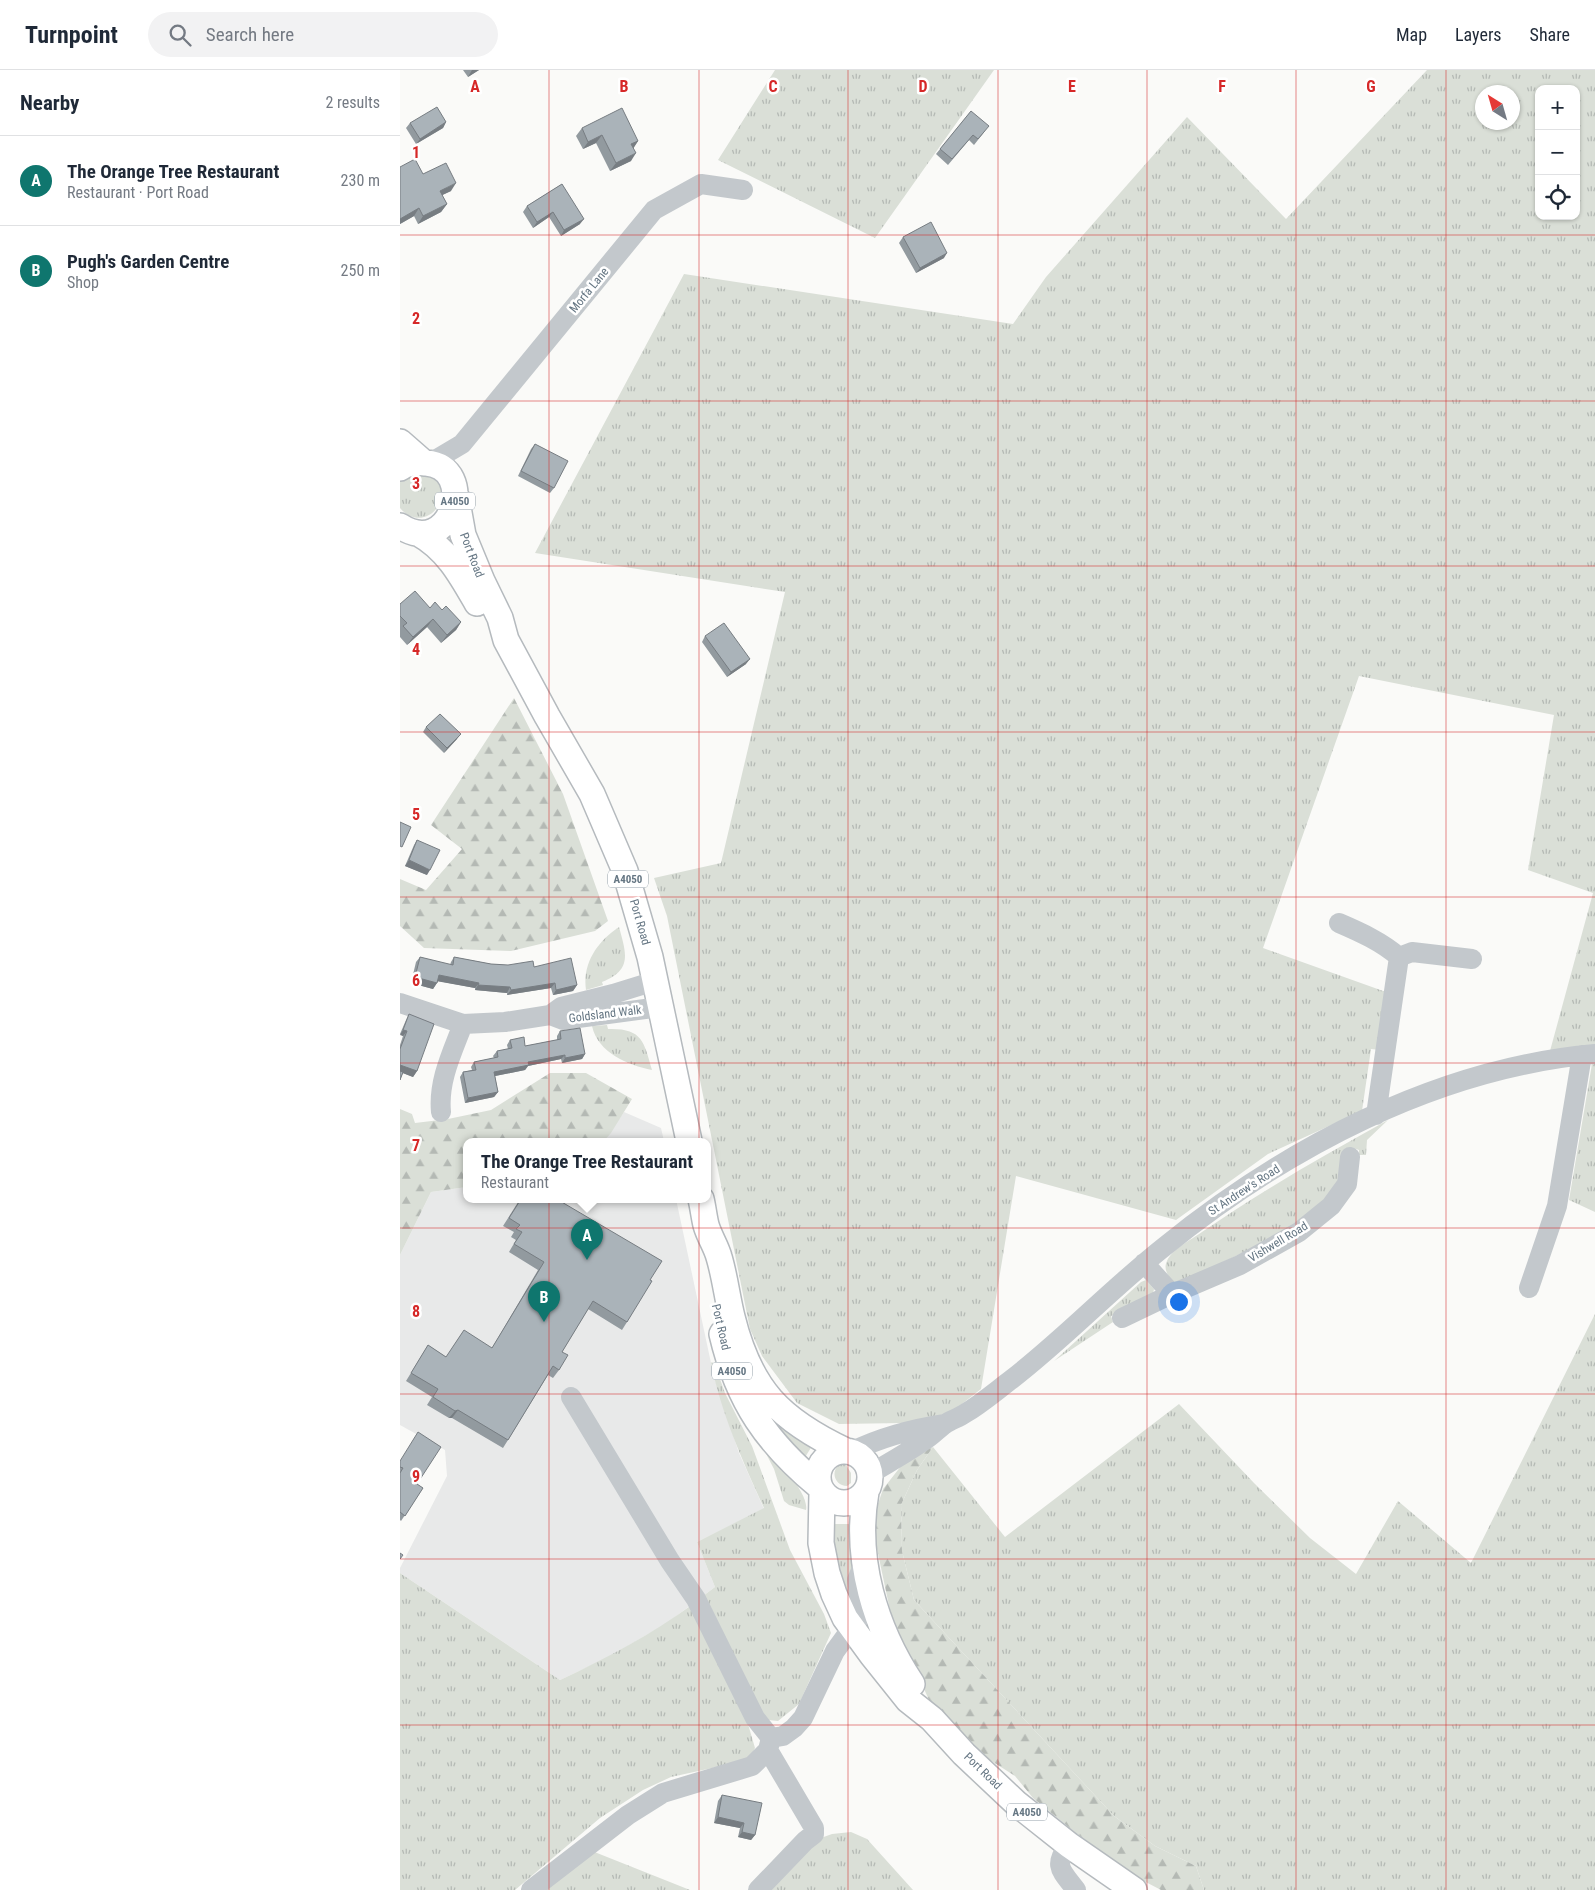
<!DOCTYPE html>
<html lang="en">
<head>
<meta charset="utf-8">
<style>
	body { margin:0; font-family:"Roboto Condensed",sans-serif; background:#f2f2f3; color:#1f2937 }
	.controls { position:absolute; right:15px; top:15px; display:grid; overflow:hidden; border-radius:10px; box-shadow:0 1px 4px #0004 }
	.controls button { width:45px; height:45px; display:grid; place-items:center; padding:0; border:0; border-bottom:1px solid #e0e1e3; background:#fff; color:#1f2937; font:25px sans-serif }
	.compass { position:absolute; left:1075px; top:15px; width:45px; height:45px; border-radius:50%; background:#fff; box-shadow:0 1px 4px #0004; rotate:323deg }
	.you { position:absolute; left:778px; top:1231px; width:18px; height:18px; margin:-12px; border:4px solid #fff; border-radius:50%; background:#1a73e8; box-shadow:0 0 0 8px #1a73e833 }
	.badge { display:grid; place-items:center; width:32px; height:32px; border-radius:50%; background:#0f766e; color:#fff; font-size:16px; font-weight:700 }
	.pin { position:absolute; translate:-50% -41px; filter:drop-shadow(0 1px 2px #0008) }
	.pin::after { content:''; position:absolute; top:26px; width:18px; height:15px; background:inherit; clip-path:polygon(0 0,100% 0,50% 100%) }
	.popup { position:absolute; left:63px; top:1068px; width:248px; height:65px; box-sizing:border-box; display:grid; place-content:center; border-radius:10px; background:#fff; filter:drop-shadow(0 1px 4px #0005); font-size:16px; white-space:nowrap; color:#747a83 }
	.popup b { font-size:19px; color:#1f2937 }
	.popup::after { content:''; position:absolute; left:50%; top:100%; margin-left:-10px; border:10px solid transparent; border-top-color:#fff }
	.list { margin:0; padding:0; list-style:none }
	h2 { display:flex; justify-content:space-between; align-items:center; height:65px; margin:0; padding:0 20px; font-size:21px }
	h2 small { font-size:16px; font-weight:400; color:#747a83 }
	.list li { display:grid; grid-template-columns:32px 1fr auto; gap:15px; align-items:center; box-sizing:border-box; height:90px; padding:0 20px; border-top:1px solid #e0e1e3 }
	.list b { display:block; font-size:19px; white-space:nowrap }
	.list p { margin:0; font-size:16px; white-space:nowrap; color:#747a83 }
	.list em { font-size:16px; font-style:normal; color:#747a83 }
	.icon { flex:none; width:28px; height:28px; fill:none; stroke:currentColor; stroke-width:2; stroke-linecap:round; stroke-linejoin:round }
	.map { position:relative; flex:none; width:1195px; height:1820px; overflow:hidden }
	header { display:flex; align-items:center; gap:30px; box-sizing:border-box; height:70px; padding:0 25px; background:#fff; border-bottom:1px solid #e0e1e3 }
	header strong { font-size:24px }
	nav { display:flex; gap:28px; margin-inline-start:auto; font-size:18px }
	.search { width:350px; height:45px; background:#f2f2f3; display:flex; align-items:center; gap:12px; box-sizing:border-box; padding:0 18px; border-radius:28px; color:#747a83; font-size:19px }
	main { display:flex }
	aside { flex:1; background:#fff }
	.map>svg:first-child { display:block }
</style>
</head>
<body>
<header>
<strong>Turnpoint</strong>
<div class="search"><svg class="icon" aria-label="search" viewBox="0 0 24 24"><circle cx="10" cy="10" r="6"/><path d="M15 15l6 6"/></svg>Search here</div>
<nav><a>Map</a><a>Layers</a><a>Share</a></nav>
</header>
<main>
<aside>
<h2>Nearby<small>2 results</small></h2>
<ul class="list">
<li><span class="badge">A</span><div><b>The Orange Tree Restaurant</b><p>Restaurant · Port Road</p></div><em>230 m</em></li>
<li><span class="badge">B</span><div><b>Pugh's Garden Centre</b><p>Shop</p></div><em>250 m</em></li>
</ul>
</aside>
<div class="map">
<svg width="1195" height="1820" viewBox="0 0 1195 1820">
	<defs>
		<pattern id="grass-tufts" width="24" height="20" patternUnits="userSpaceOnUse" patternTransform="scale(1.25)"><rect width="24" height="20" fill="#dadfd7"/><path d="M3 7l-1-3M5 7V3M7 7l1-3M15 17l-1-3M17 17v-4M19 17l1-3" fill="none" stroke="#b4b9b4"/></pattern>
		<pattern id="forest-firs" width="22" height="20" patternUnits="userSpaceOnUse" patternTransform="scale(1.25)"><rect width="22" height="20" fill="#dadfd7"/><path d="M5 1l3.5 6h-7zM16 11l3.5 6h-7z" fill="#b4b9b4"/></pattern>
	</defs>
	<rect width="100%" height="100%" fill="#fafaf8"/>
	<path fill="#e8e9e9" d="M224,1042L261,1058L264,1071H204Z
		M67,1117V1129H276L314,1307L339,1383L364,1439L297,1472L315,1517L267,1553L207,1588L160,1610L0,1503V1498L47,1406L45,1380L0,1355V1185L31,1122Z"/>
	<path fill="url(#grass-tufts)" fill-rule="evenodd" d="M375,0H594L475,168L318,90Z
		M1027,0H1195V976L1150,981L1193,823L1128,800L1154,645L959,606L863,878L986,922L980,980L971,979L962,1041L868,1084L776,1150L616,1106L581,1319L549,1344L504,1353L439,1354L397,1333L362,1286L350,1259L267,846L254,808L321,793L385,522L135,483L284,204L613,254L646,207L787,47L886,149ZM1139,19H1176V146H1139ZM1082,22H1112V52H1082Z
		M20,403C24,404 30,406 34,409C57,427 24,466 0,438V412L5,407Z
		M219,857C226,883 233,900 202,912L203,915L186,920C182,893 198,871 219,857Z
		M207,955L208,959C242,958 244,971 252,1000C228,995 198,983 192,956Z
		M1192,994H1195V1142L1169,1130Z
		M988,1050L967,1070L966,1085H959V1080L953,1078L949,1079L937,1121L887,1162L779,1213L772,1212C768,1205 763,1199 767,1191C772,1179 791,1170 802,1162C861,1121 925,1085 988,1050Z
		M746,1210L754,1219C753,1233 723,1241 711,1246L713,1252L654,1291L741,1212Z
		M1195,1244V1820H804L796,1796L755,1776L714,1746L514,1530L502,1481L501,1435L517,1400L533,1377L605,1467L779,1334L854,1413L910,1468L956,1504L998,1431L1071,1493Z
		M312,1292L315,1295L325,1323L352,1376L390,1480L424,1544L431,1563L399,1634L378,1651L368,1650L361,1643L303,1526L315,1517L297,1472L364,1438C343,1392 321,1343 311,1293Z
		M348,1313L412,1376L404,1389L392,1380Z
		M359,1370C371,1384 410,1422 406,1440L389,1435L384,1431L374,1399Z
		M440,1394L446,1395L451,1403V1413L447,1416C436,1416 429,1402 440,1394Z
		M433,1454H453L454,1543L434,1491Z
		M0,1503L160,1610C207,1588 252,1564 293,1534L348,1654L355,1678L349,1690L271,1707L243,1720L200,1748L115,1820H0Z
		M451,1762L467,1769L513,1820H368L418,1769L432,1764Z
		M192,1781L290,1820H143Z"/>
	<path fill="url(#forest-firs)" d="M114,628L163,724L208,851L195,861L111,881L24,878L0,856V809L26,820L62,779L31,755Z
		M150,1003H186L232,1029L211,1063L204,1071H161L155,1069L154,1071H67V1117L31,1122L0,1185V1039L12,1044L15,1053L48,1049L91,1040Z
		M533,1377L517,1400L501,1435L502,1481L514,1530L714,1746L755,1776L796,1796L804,1820H761L740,1809L676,1763L633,1728L615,1706L590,1690L529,1630L491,1545L476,1474V1440L483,1419L505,1391L521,1381Z"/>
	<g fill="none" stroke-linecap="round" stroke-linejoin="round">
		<g stroke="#b5babe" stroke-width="28">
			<path id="major" d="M0,372L24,393
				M0,398C7,393 17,392 26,393C79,397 52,490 0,456
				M56,426L63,465L82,511L100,548L106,570L147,646L192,724L225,801L250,887L289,1071
				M18,463C47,479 61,505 77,533
				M301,1129C303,1137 304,1147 306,1155C309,1166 316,1176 319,1187C325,1207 327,1227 332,1247C350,1320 380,1350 446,1381
				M322,1264C338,1332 367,1373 420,1417
				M418 1407a26 26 0 1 1 52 0a26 26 0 1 1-52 0Z
				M466,1422C454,1489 475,1558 512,1614
				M422,1423L421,1473L427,1503L434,1524L445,1548L472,1585L508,1630L532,1649L564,1684L616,1733L669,1775L734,1820"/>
		</g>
		<path stroke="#c3c8cc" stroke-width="20" d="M30,393L62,374L254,140L301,114L343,120
			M939,853C960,862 982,872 999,887L976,1045
			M999,887L1012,882L1072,889
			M0,933L63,954L105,952L150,945L161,937L213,924L255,911
			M150,945L163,950L260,937
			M41,1042C38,1011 52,983 63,954
			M744,1193L772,1224
			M1129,1218L1157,1136L1182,985
			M722,1248L772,1224L840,1195L899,1162L931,1136L947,1114L950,1087
			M171,1327L270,1491L296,1529L355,1648L371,1668
			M451,1382C481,1367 512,1359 545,1354
			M470,1404C488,1393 507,1383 525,1370C532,1366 538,1359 545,1354C551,1350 558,1348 564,1344C581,1334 596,1321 612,1309C665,1268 711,1219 764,1177C886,1078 1037,998 1195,984
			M669,1775C652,1796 662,1801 676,1820
			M131,1820L228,1745L263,1723L352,1696L368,1680L371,1668L383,1666L394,1658L403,1648L435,1581L462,1544L457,1510L460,1503
			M358,1820L405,1771L414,1764V1758L368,1680"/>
		<use href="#major" stroke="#fff" stroke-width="25"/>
	</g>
	<path fill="#929a9f" d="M63,0H79L68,7Z
		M571,41L585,61L574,75L569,70L548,95L536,84Z
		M46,52L43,58L16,74L6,58L10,53Z
		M182,58L238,71L233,78L231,91L210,101L196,73L183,79L176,66Z
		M0,97L23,104L51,121L42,125L47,134L41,142L18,154L14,146L0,154Z
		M162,114L180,154L161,166L149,147L133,158L123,142L127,136Z
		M503,167L544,188L516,203L499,173Z
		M135,374L154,418L150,423L118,406L131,379Z
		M0,534L42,540L61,552L56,560L41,573L27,557L7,575L0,567Z
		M305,566L346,594L327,607L302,572Z
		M26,657L57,669L44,683L23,662Z
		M17,770L27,805L5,796L14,775Z
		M20,887L50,895L51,892L54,887L91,894L134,897L177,915L173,921L153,925L151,918L107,925V923L75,920V918L38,911L33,919L11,913L16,892Z
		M9,944L17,1001L13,1007L3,1003L0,1010V975L3,966L0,964L6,950Z
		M160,961L185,984L182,989L162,993L161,989L128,996L125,1000L95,1006L98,1022L94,1027L65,1033L60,1007L63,1002L72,1000L71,997L74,992L94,988L93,986L97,981L108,979L107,975L110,970L125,976L157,970V966Z
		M120,1129H161L160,1131L250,1210L227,1252L222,1260L188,1239L162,1282L159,1300L153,1308L148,1305L103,1378L52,1348H49L27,1335L32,1327L6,1311L28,1275L46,1287L92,1278L138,1200L109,1182L116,1170L111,1167L114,1162L103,1156Z
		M0,1390L17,1414L23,1418L1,1451L0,1450Z
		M322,1725L355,1765L351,1770L338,1767L340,1758L314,1753L318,1731Z"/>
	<path fill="#777d82" d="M72,0H79L68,7Z
		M46,52L43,58L16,74L20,69Z
		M202,65L196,73L183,79L188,72Z
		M238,71L233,79L231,74Z
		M236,83L231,91L210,101L216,93Z
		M56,113L51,121L34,129L40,121Z
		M47,134L41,142L18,154L23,146Z
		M19,138L14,146L0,154V149Z
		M153,142L149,147L133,158L137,152Z
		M184,149L180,154L161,166L164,160Z
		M547,183L544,188L516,203L520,198Z
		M33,549L27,557L7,575L13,567Z
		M61,552L56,560L41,573L47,565Z
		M350,589L346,594L327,607L331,602Z
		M61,664L57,669L44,683L47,678Z
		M9,790L30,800L27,805L5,796Z
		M39,905L79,913L75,918L36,911Z
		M15,907L37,913L33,919L11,913Z
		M155,913L151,918L107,925L111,920Z
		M78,915L110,917L107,923L75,920Z
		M177,915L173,921L153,925L156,920Z
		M3,960L7,961L3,966L0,965Z
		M185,984L182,989L162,993L165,988Z
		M165,985L161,989L128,996L125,1000L90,1007L94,1002L128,992Z
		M0,995L17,1001L13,1007L0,1002Z
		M98,1022L94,1027L65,1033L68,1028Z
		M58,1340L52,1348H49L55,1341Z
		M318,1747L344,1753L340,1758L314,1753Z
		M342,1762L355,1765L351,1770L338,1767Z"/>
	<path fill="#aab3b9" stroke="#777d82" d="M37,37L46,52L20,69L10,53Z
		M222,38L238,71L231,74L236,83L216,93L202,65L188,72L182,58Z
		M571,41L589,56L578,69L573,65L552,89L540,79Z
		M15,89L23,104L46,93L56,113L40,121L47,134L23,146L19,138L0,149V97Z
		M162,114L184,149L164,160L153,142L137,152L127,136Z
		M531,152L547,183L520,198L503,167Z
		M135,374L168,391L154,418L121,401Z
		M15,521L30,538L35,532L42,540L46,536L61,552L47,565L33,549L13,567L3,556L7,553L0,546V534Z
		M324,553L350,589L331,602L305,566Z
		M40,644L61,664L47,678L26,657Z
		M0,752L11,757L2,777L0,776Z
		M17,770L40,780L30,800L9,790Z
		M20,887L53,895L54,887L91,894L108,895L133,891L134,897L171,888L177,915L156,920L155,913L111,920L110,917L78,915L79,913L39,905L37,913L15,907Z
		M9,944L34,954L17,1001L0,995V979L7,961L3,960Z
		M180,958L185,984L165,988V985L128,992L129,995L94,1002L98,1022L68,1028L63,1002L76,1000L74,992L98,987L97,981L112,978L110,970L124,967L125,976L161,969L160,961Z
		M0,1001L3,1002L0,1010Z
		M121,1129H161L160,1131L262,1191L250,1210L252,1211L227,1252L193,1231L162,1282L168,1285L159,1300L153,1296L108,1370L58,1340L55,1341L33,1327L38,1319L11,1303L28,1275L46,1287L64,1260L92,1278L144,1192L114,1174L122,1162L116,1159L120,1155L109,1148Z
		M18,1362L41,1377L17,1414L23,1418L5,1446L0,1442V1403L3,1398L0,1397V1391Z
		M0,1483L3,1485L0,1489Z
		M322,1725L362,1733L355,1765L342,1762L344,1753L318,1747Z"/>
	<path fill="none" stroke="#d62828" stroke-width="1" stroke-opacity="0.55" d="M149,0V1820M299,0V1820M448,0V1820M598,0V1820M747,0V1820M896,0V1820M1046,0V1820M0,165H1195M0,331H1195M0,496H1195M0,662H1195M0,827H1195M0,993H1195M0,1158H1195M0,1324H1195M0,1489H1195M0,1655H1195"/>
	<g text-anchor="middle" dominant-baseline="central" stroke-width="5" stroke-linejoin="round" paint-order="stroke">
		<g fill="#fff" stroke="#939fa8" stroke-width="1">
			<rect x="35" y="422.5" width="40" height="17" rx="4"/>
			<rect x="208" y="800.5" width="40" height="17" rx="4"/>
			<rect x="312" y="1292.5" width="40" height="17" rx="4"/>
			<rect x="607" y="1733.5" width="40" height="17" rx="4"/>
		</g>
		<g font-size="11" font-weight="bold" fill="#657683">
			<text x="55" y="431">A4050</text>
			<text x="228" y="809">A4050</text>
			<text x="332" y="1301">A4050</text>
			<text x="627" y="1742">A4050</text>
		</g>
		<g font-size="12" fill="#657683" stroke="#fff">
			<text transform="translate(189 220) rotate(-51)">Morfa Lane</text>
			<text transform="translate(72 485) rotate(69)">Port Road</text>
			<text transform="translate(240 852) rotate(74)">Port Road</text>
			<text transform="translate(205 944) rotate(-7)">Goldsland Walk</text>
			<text transform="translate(844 1120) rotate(-33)">St Andrew's Road</text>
			<text transform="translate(878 1172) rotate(-31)">Vishwell Road</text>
			<text transform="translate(321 1257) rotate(77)">Port Road</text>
			<text transform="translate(583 1701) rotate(44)">Port Road</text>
		</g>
	</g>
	<g font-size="16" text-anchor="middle" font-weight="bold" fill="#d62828" stroke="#fff" stroke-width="5" stroke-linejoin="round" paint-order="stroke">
		<text x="75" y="22">A</text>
		<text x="224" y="22">B</text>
		<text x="373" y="22">C</text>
		<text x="523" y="22">D</text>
		<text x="672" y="22">E</text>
		<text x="822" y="22">F</text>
		<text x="971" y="22">G</text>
		<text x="16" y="88">1</text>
		<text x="16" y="254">2</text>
		<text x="16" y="419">3</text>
		<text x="16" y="585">4</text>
		<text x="16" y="750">5</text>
		<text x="16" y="916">6</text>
		<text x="16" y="1081">7</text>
		<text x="16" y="1247">8</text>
		<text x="16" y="1412">9</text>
	</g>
</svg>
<div class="controls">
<button>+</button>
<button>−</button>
<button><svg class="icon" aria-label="locate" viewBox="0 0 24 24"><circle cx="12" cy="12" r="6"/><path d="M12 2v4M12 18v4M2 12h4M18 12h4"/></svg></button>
</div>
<svg class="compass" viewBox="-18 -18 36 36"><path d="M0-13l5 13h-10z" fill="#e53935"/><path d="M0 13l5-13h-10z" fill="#747a83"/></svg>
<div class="you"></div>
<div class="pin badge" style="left:187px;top:1190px">A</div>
<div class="popup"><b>The Orange Tree Restaurant</b>Restaurant</div>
<div class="pin badge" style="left:144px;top:1252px">B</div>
</div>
</main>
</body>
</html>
